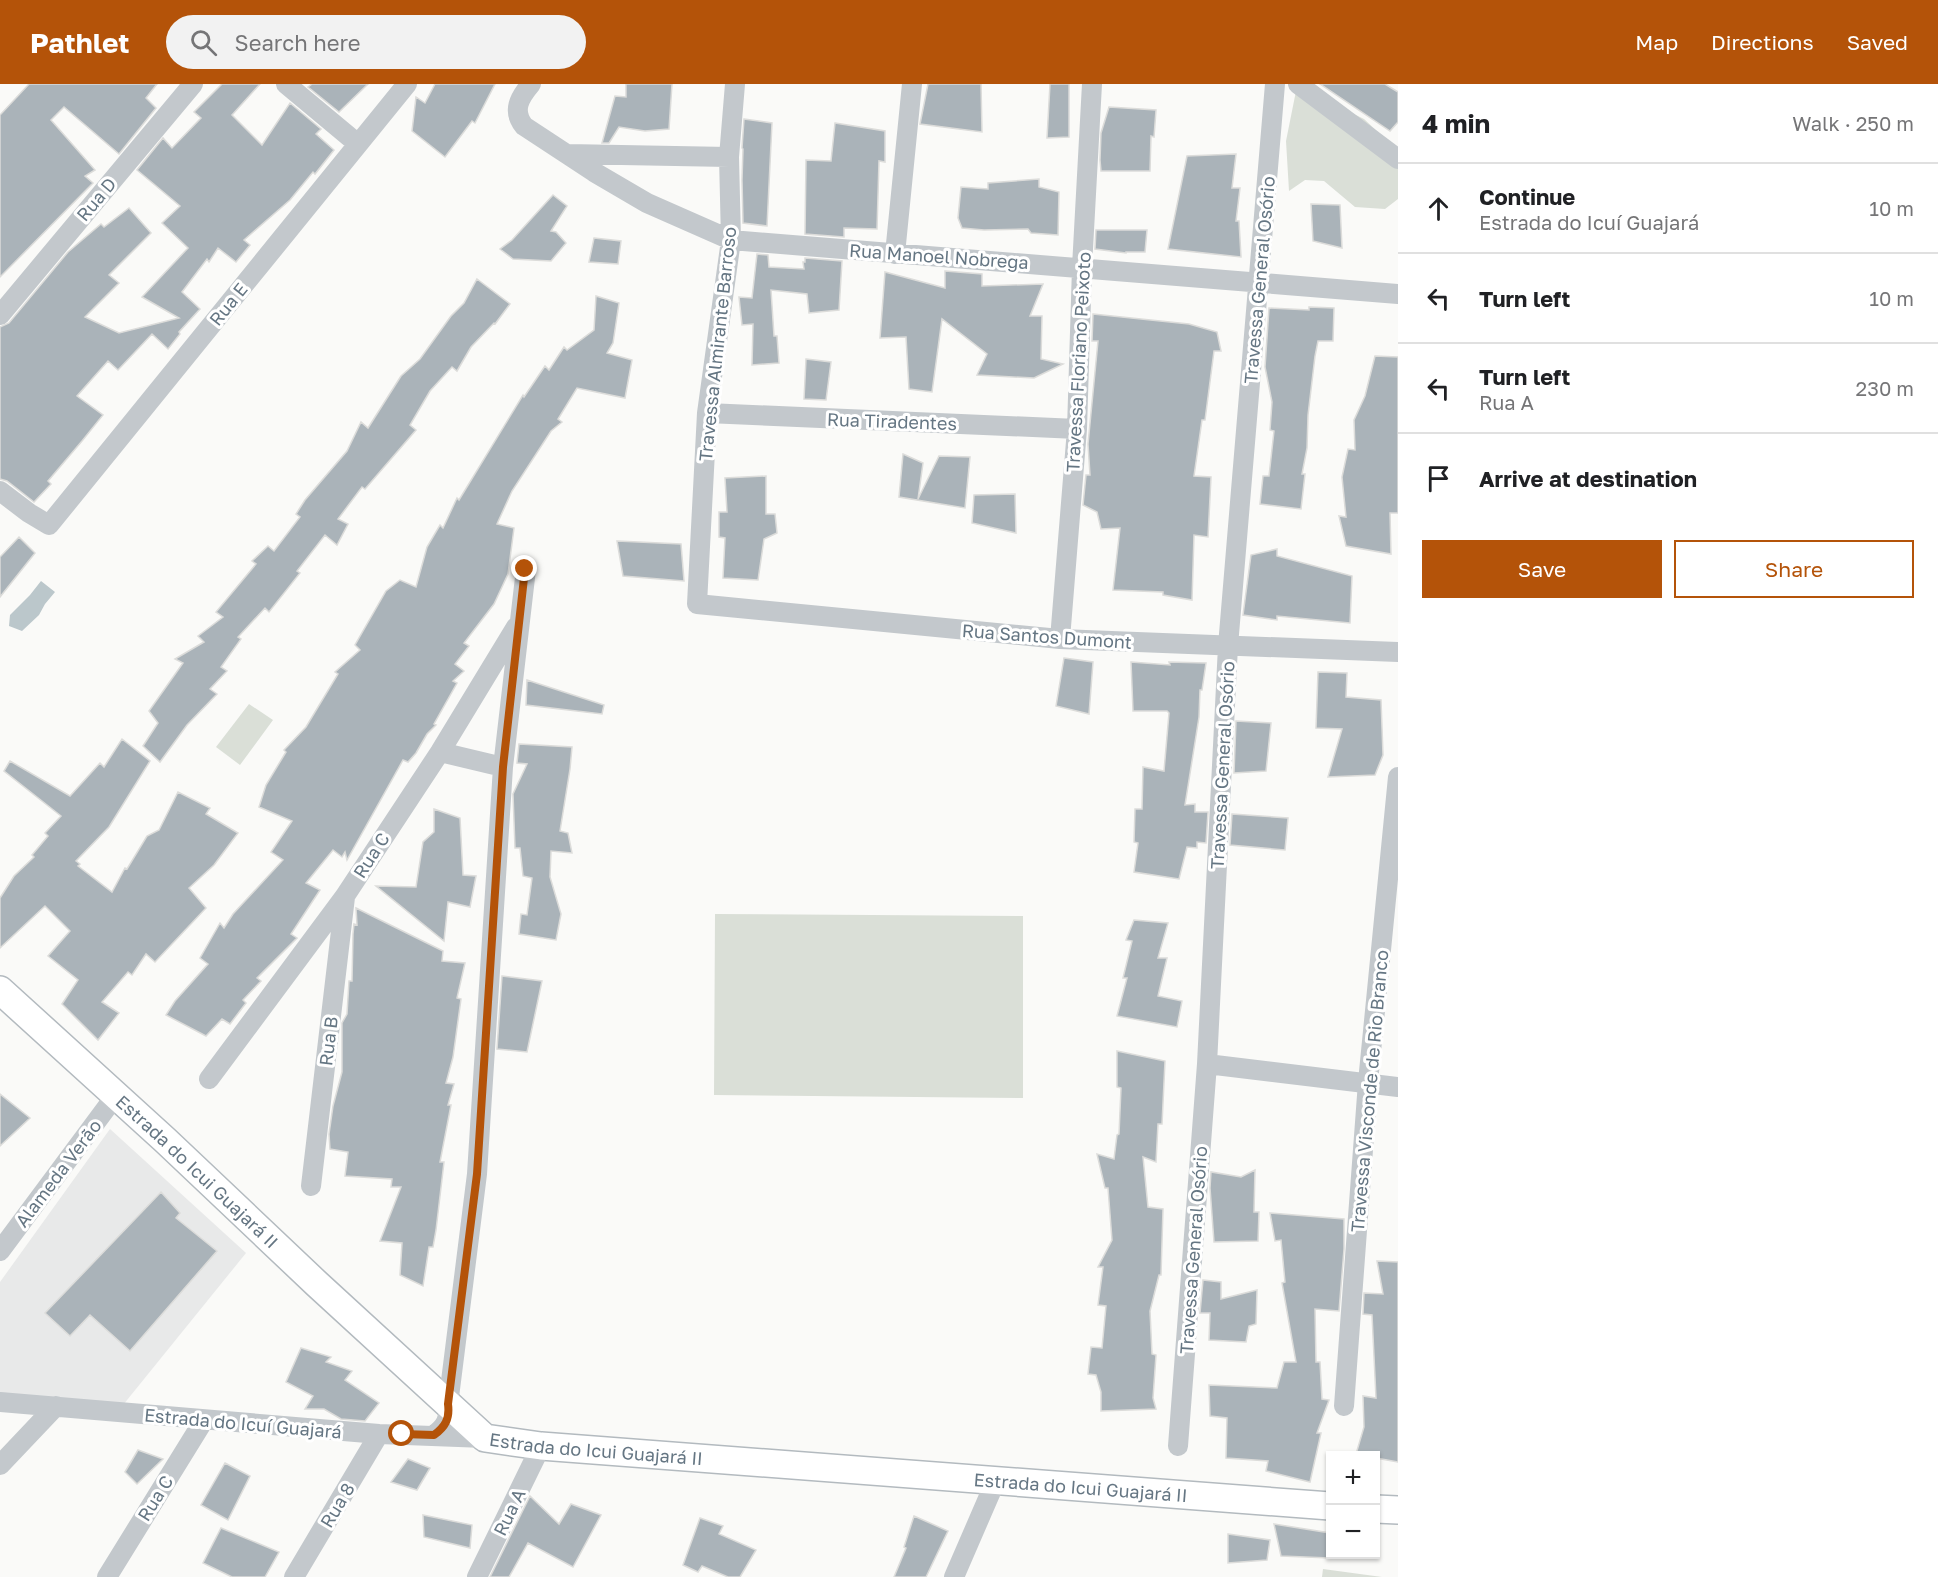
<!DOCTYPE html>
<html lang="en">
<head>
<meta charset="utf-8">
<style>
	body { margin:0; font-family:"Golos Text",sans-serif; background:#f2f2f2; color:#202124 }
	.controls { position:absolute; right:18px; bottom:18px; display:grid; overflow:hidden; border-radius:0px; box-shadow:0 2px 4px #0004 }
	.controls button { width:54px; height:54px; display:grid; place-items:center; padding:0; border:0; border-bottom:2px solid #e0e0e0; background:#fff; color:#202124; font:30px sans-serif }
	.stop { position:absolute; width:18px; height:18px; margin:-14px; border:4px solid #b45309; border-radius:50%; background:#fff }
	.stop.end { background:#b45309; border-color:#fff; box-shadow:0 2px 6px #0008 }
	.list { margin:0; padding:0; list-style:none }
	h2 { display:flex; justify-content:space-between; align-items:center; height:78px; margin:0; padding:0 24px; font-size:26px }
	h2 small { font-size:20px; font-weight:400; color:#757577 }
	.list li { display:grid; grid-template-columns:39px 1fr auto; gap:18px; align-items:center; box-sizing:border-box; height:90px; padding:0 24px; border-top:2px solid #e0e0e0 }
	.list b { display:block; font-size:22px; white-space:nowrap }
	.list p { margin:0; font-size:20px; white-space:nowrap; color:#757577 }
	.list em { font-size:20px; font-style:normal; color:#757577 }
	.actions { display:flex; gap:12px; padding:18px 24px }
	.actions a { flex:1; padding:14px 0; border:2px solid #b45309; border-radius:0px; text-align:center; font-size:21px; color:#b45309 }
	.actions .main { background:#b45309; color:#fff }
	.icon { flex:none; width:33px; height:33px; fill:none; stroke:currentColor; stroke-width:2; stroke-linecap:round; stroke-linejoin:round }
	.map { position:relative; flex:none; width:1398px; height:1493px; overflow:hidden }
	header { display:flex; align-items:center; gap:36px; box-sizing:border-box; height:84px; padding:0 30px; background:#b45309; color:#fff }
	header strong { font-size:28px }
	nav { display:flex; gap:33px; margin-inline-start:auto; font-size:21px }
	.search { width:420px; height:54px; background:#f2f2f2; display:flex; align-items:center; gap:15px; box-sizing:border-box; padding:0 21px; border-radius:33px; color:#757577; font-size:22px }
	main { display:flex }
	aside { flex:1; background:#fff }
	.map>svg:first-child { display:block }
</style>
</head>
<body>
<header>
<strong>Pathlet</strong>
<div class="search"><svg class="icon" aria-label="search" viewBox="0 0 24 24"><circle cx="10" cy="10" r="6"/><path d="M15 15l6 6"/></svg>Search here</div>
<nav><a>Map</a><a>Directions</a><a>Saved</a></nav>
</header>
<main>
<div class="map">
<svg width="1398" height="1493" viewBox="0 0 1398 1493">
	<rect width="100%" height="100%" fill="#fafaf8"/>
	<path fill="#e8e9e9" d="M110,1045L246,1169L123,1321L0,1314V1198Z"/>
	<path fill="#dadfd7" d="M1297,2L1364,35L1395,64L1398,71V115L1385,125L1355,123L1324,97L1305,96L1289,107L1286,57Z
		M249,620L273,636L240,681L216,663Z
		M715,830L1023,832V1014L714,1011Z
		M1323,1485L1382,1493H1322Z"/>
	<path fill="#bbc7cb" d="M41,497L55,508L45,520L39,531L22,547L9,542L10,531L30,511Z"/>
	<path fill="#aab3b9" stroke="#dcdcda" stroke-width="1.5" d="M29,0H157L146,14L156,24L119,70L64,23L51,36L95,86L85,92L93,99L0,193V31Z
		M222,0H260L232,31L262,61L290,19L321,45L316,50L334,66L315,90L313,88L290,116L244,156L250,161L236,178L218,164L209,178L207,175L182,208L200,225L179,248L180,250L168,265L152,250L118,286L108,277L77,312L103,331L82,357L48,397L51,400L34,418L7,397L0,395V243L9,239L68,168L101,140L104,143L129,124L151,149L109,191L119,199L85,233L119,249L179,234L142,213L188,164L162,139L180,122L137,86L163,54L172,64L201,34L194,28Z
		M312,0H368L339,28L308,3Z
		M435,0H495L475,39L472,37L445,73L412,47L416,13L425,19Z
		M626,0H672L669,45L645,47L619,43L609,59H602L615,12L626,13Z
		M928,0H981L982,48L920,40Z
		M1050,0H1069V53L1047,54Z
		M1320,0H1385L1398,8V38L1390,47Z
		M1109,23L1156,26L1154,53L1151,52L1150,87H1101L1100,76L1101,49Z
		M744,35L772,39L767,142L743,139L742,96L743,65L742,64Z
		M835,39L885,47V78L879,77L877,145L844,144V153L805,150L806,76L831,77Z
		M1236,70L1232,104H1240L1236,137H1239L1241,173L1168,165L1187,72Z
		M1039,95V103L1059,108L1058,151L1031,149L1028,145L984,146L962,144L958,134L961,103L988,105V99Z
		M553,111L567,122L551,147L556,148L566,159L551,177L513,175L500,165L512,156Z
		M1311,120L1340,121L1342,164L1313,157Z
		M1096,146H1147L1145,168H1126V169L1095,165Z
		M594,154L621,157L618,180L589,178Z
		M757,170L768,171L769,183L804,185L803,178H805V174L842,177L839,226L809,229L807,210L771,206L774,252H777L779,279L752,281L753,240L742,241L739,213L752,214Z
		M945,187L982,190V202L1043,200L1030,232H1042L1041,275L1063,280L1034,294L977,291L987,270L942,235L932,308L909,305L906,253L880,254L885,188L945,204Z
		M477,195L510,220L495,240L494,239L471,263L457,287L452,283L430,307L410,341L416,346L365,405L362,403L338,435L348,440L337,461L325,451L297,487L300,489L269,528L265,524L238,553L241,555L221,583L227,587L210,605L217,610L187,641L160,678L143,662L158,639L149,627L183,579L175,575L204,558L198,552L223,533L216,528L256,480L252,477L268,462L274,467L300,433L296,430L305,416L347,367L361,338L368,344L401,292L420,275L451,232L464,219Z
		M596,212L619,219L613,259L607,269L632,276L625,314L577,304L558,335L562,338L551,347L512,407L497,440L514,444L508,490L494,520L464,559L469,562L455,580L464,587L453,597L457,599L434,640L436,641L427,650L416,669L408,678L403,676L347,776L345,768L342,773L333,766L306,799L320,806L291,850L297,854L257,894L261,897L243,916L246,919L230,940L222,935L206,952L166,931L175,917L208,880L200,874L220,839L224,844L233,830L283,776L271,768L292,737L259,723L266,701L286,668L284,666L306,643L338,590L335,588L360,566L355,561L386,507L400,496L416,503L427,463L440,441L443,444L457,414L459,416L523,311L524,313L545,282L549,286L564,263L567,266L594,246Z
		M1309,223L1334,224L1333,257H1318L1315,272L1308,331L1307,364L1302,390H1305L1301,425L1260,420L1263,392H1269L1274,347L1270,346L1272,318L1265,283L1269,224L1309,226Z
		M1093,230L1189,240L1217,248L1221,267H1214L1205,336H1202L1194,392L1211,393L1208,453L1194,451L1192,516L1163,511V508L1113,506L1120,444L1101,445L1097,428L1083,421L1086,391H1090L1088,360L1098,257H1092Z
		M1375,272L1398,273V429H1390L1391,470L1346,462L1339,432L1346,433L1342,393L1348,365L1355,366L1354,336L1365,312Z
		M806,275L831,278L826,316L804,315Z
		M903,370L923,379L918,415L939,372L970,373L965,424L899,413Z
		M766,392V430H775L777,449L764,455L758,496L723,494L725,454L719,453V428H727L725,394Z
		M1015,410L1016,449L972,439L974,411Z
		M19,453L35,469L0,513V473Z
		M617,457L681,460L684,497L623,492Z
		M1277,465V472L1352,492L1350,539L1277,532V536L1243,531L1251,471Z
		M1064,574L1093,578L1089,630L1056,622Z
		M1131,578L1170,581L1169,578L1206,579L1202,606H1200L1199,633L1185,721L1195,720V728H1208L1206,759L1197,758V764L1187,763L1179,795L1134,788L1138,759L1134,758L1135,725H1142L1143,683L1164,687L1169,629L1167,627H1133Z
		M1318,588L1347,589L1346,613L1381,616L1383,671L1375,691L1328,693L1342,645L1316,644Z
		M527,596L604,621L602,630L526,621Z
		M1236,637L1271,639L1266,687L1234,689Z
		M122,655L150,677L109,743L76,777L80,780L78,782L112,808L125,784L127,785L147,752L159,746L178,708L210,724L206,730L238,749L214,781L189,804L206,824L155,878L146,870L132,891L128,888L102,918L119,929L98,956L62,920L78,896L48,872L70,847L45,822L0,864V814L14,792L34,773L32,771L48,752L45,749L61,732L4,687L10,677L70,712L100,679L104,683Z
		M519,660L572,663L570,685L560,747L568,749L572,769L551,767L550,793L561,830L556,856L519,850L521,830L527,831L532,794L523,792L520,764H515L513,710L527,680L517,679Z
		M434,725L460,734L463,791L476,792L470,823L448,818L444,857L376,802L416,803L423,758L434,748Z
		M1232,730L1288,734L1285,766L1230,761Z
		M356,824L443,867L442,877L465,879L457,914L461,915L453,973L446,999L454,1000L448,1021H451L440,1078H444L436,1146L433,1163H429L423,1202L400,1191L402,1159L380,1157L401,1103H391L392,1095L345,1092L348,1068L330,1065L329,1050L333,1022L342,988V939L347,930L349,897H352L353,850L354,840L357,841Z
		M1134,836L1168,839L1158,874H1167L1158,912L1182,917L1177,943L1117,932L1127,894H1123L1132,857L1126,856Z
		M502,892L542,897L527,968L497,965Z
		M1117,967L1165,977L1162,1040H1158L1156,1078L1143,1073L1148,1123L1163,1125L1161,1191H1159L1150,1227L1152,1270L1156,1271L1153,1314L1156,1325L1101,1327V1308L1096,1291L1088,1290L1091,1263L1102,1264L1106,1222L1098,1221L1103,1183H1098L1112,1156L1108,1104H1105L1097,1070L1114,1075L1117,1051L1119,1050L1121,1004L1117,1003Z
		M0,1010L30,1034L0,1062Z
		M1255,1086L1254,1128H1259L1258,1157L1214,1158L1210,1104L1211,1088L1241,1093Z
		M161,1108L180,1129L176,1134L217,1167L130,1267L90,1231L70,1252L45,1229Z
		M1270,1129L1344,1135V1165L1339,1227L1315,1225L1316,1278H1320L1322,1315L1329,1316L1317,1349H1321L1310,1398L1266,1387L1268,1377L1226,1374L1227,1334L1210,1332L1209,1301L1277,1304L1284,1278H1296L1282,1199L1285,1198L1281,1156L1275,1157Z
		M1377,1177L1398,1178V1378L1376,1374V1371L1356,1370L1364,1343L1363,1312L1376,1314L1372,1231L1363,1230L1364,1209L1383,1210Z
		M1203,1196L1221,1198V1215L1257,1206L1256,1240L1249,1242L1246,1258L1209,1256L1210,1229H1200Z
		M301,1264L331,1273L326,1278L352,1287L345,1296L379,1319L365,1337L341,1335L324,1325H305L313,1312L286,1298Z
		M138,1366L163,1375L137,1400L125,1388Z
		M408,1375L430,1384L417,1406L391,1398Z
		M225,1379L250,1392L228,1436L201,1421Z
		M530,1412L559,1440L571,1420L601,1431L573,1483L528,1459L509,1493H490Z
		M423,1431L472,1441L470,1464L424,1453Z
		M914,1432L948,1447L926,1493H894L906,1464L904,1463Z
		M700,1434L723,1442L719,1450L756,1466L740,1493H728L702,1482L698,1488L683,1481Z
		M1274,1440L1330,1449V1474L1281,1472Z
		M221,1444L279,1468L265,1493H232L203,1479Z
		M1228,1450L1270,1456L1267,1476L1228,1479Z"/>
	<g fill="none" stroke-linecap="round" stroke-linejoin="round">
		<g stroke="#b3babf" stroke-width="30">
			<g id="secondary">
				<path id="s1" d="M0,906L165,1056L317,1200L485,1354L541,1362L1330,1422"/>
				<path d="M1376,1425L1398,1426"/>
			</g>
		</g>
		<path stroke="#c3c8cc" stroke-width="20" d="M286,0L358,60
			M531,0C519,14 512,27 524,42L594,88L647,119L731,156L1398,210
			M735,0L729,73L731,156L707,329L697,520L1060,555L1398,568
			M1298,0L1398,75
			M567,70L729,73
			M895,170L912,0
			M0,231L193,0
			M707,329L1077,345
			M0,407L29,429L49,441L407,0
			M1060,555L1077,345L1082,183L1092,0
			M440,668L503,683
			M1207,980L1398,1003
			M209,995L345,812L440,668L516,543
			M311,1102L345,813
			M0,1167L116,1011
			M0,1318L379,1350L485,1354
			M1344,1322L1368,998L1398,693
			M434,1351C445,1343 450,1335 448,1321L477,1090L503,683L526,485
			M1178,1362L1207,980L1228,562L1275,0
			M0,1381L56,1322
			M107,1493L204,1336
			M294,1493L379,1350
			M477,1493L541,1362
			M954,1493L996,1396"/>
		<use href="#secondary" stroke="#fff" stroke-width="27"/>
	</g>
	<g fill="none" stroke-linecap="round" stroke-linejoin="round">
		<path stroke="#b45309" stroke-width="8" d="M402,1350L434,1351C445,1343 450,1335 448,1320L477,1090L503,683L525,485"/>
	</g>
	<g text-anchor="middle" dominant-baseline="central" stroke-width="6" stroke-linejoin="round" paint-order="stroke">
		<g font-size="18" fill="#657683" stroke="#fff">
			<text transform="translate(96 115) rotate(-50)">Rua D</text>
			<text transform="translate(939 172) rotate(4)">Rua Manoel Nobrega</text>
			<text transform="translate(1259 196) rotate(-85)">Travessa General Osório</text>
			<text transform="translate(228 220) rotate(-51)">Rua E</text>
			<text transform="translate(717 260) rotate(-84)">Travessa Almirante Barroso</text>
			<text transform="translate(1078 278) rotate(-87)">Travessa Floriano Peixoto</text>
			<text transform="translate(892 337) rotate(2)">Rua Tiradentes</text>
			<text transform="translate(1047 552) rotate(4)">Rua Santos Dumont</text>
			<text transform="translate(1222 681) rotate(-87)">Travessa General Osório</text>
			<text transform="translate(371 771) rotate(-57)">Rua C</text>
			<text transform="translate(328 957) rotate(-83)">Rua B</text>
			<text transform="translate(1369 1007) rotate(-85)">Travessa Visconde de Rio Branco</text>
			<text stroke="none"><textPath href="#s1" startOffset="268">Estrada do Icui Guajará II</textPath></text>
			<text transform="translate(58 1089) rotate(-53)">Alameda Verão</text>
			<text transform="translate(1193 1166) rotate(-86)">Travessa General Osório</text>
			<text transform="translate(243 1339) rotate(5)">Estrada do Icuí Guajará</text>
			<text stroke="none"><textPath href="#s1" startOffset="772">Estrada do Icui Guajará II</textPath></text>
			<text stroke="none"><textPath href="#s1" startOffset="1258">Estrada do Icui Guajará II</textPath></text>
			<text transform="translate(155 1414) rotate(-58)">Rua C</text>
			<text transform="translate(337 1421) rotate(-59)">Rua 8</text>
			<text transform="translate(509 1428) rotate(-64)">Rua A</text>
		</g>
	</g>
</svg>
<div class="controls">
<button>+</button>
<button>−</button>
</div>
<div class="stop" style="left:402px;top:1350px"></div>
<div class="stop end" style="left:525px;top:485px"></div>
</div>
<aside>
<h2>4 min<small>Walk · 250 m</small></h2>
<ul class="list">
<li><svg class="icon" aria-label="ahead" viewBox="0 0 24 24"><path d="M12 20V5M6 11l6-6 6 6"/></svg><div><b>Continue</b><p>Estrada do Icuí Guajará</p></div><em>10 m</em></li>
<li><svg class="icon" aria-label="left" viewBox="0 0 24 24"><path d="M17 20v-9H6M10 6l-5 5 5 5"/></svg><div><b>Turn left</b></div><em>10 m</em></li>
<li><svg class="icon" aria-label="left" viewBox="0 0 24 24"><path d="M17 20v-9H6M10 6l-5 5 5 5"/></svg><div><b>Turn left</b><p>Rua A</p></div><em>230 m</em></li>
<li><svg class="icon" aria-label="arrive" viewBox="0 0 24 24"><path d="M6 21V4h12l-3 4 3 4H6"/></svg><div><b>Arrive at destination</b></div></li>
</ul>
<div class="actions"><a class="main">Save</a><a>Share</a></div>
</aside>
</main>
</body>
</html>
